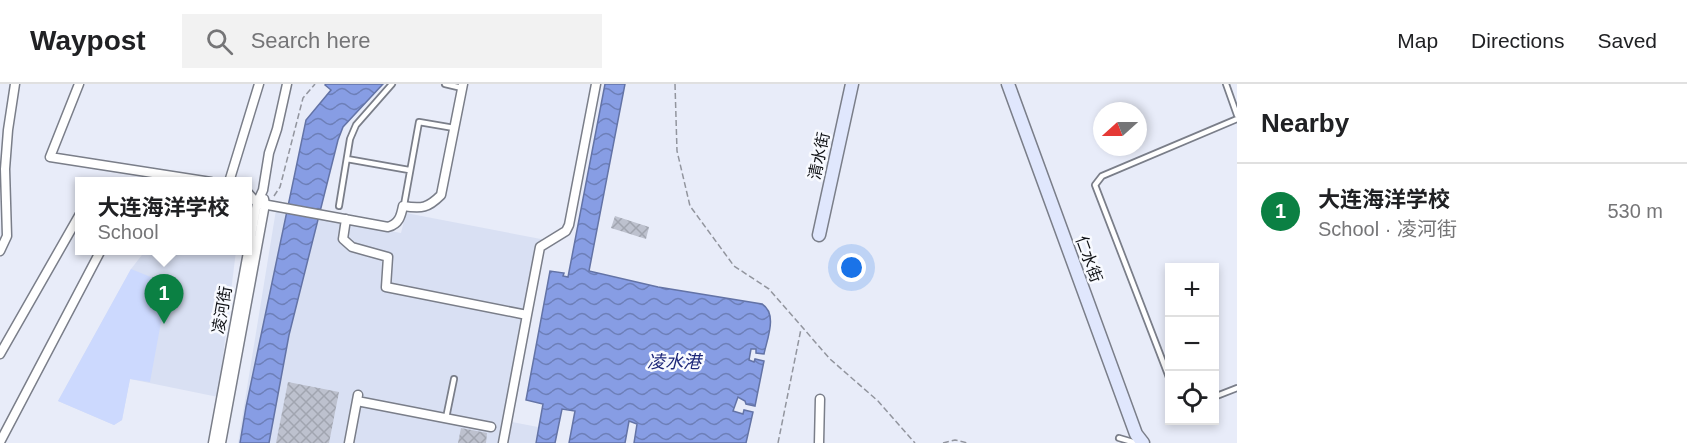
<!DOCTYPE html>
<html lang="en">
<head>
<meta charset="utf-8">
<style>
	body { margin:0; font-family:Helvetica,"Noto Sans SC",sans-serif; background:#f2f2f2; color:#202124 }
	.controls { position:absolute; right:18px; bottom:18px; display:grid; overflow:hidden; border-radius:0px; box-shadow:0 3px 9px #0003 }
	.controls button { width:54px; height:54px; display:grid; place-items:center; padding:0; border:0; border-bottom:2px solid #e0e0e0; background:#fff; color:#202124; font:30px sans-serif }
	.compass { position:absolute; left:1093px; top:18px; width:54px; height:54px; border-radius:50%; background:#fff; box-shadow:0 3px 9px #0003; rotate:249deg }
	.you { position:absolute; left:852px; top:184px; width:21px; height:21px; margin:-15px; border:4px solid #fff; border-radius:50%; background:#1a73e8; box-shadow:0 0 0 9px #1a73e833 }
	.badge { display:grid; place-items:center; width:39px; height:39px; border-radius:50%; background:#0b8043; color:#fff; font-size:20px; font-weight:700 }
	.pin { position:absolute; translate:-50% -50px; filter:drop-shadow(0 2px 3px #0008) }
	.pin::after { content:''; position:absolute; top:32px; width:21px; height:18px; background:inherit; clip-path:polygon(0 0,100% 0,50% 100%) }
	.popup { position:absolute; left:75px; top:93px; width:177px; height:78px; box-sizing:border-box; display:grid; place-content:center; border-radius:0px; background:#fff; filter:drop-shadow(0 2px 4px #0005); font-size:20px; white-space:nowrap; color:#757577 }
	.popup b { font-size:22px; color:#202124 }
	.popup::after { content:''; position:absolute; left:50%; top:100%; margin-left:-12px; border:12px solid transparent; border-top-color:#fff }
	.list { margin:0; padding:0; list-style:none }
	h2 { display:flex; justify-content:space-between; align-items:center; height:78px; margin:0; padding:0 24px; font-size:26px }
	h2 small { font-size:20px; font-weight:400; color:#757577 }
	.list li { display:grid; grid-template-columns:39px 1fr auto; gap:18px; align-items:center; box-sizing:border-box; height:96px; padding:0 24px; border-top:2px solid #e0e0e0 }
	.list b { display:block; font-size:22px; white-space:nowrap }
	.list p { margin:0; font-size:20px; white-space:nowrap; color:#757577 }
	.list em { font-size:20px; font-style:normal; color:#757577 }
	.icon { flex:none; width:33px; height:33px; fill:none; stroke:currentColor; stroke-width:2; stroke-linecap:round; stroke-linejoin:round }
	.map { position:relative; flex:none; width:1237px; height:359px; overflow:hidden }
	header { display:flex; align-items:center; gap:36px; box-sizing:border-box; height:84px; padding:0 30px; background:#fff; border-bottom:2px solid #e0e0e0 }
	header strong { font-size:28px }
	nav { display:flex; gap:33px; margin-inline-start:auto; font-size:21px }
	.search { width:420px; height:54px; background:#f2f2f2; display:flex; align-items:center; gap:15px; box-sizing:border-box; padding:0 21px; border-radius:0px; color:#757577; font-size:22px }
	main { display:flex }
	aside { flex:1; background:#fff }
	.map>svg:first-child { display:block }
</style>
</head>
<body>
<header>
<strong>Waypost</strong>
<div class="search"><svg class="icon" aria-label="search" viewBox="0 0 24 24"><circle cx="10" cy="10" r="6"/><path d="M15 15l6 6"/></svg>Search here</div>
<nav><a>Map</a><a>Directions</a><a>Saved</a></nav>
</header>
<main>
<div class="map">
<svg width="1237" height="359" viewBox="0 0 1237 359">
	<defs>
		<pattern id="water-waves" width="16" height="10" patternUnits="userSpaceOnUse" patternTransform="scale(1.5)"><rect width="16" height="10" fill="#879de4"/><path d="M0 5q4-4 8 0t8 0" fill="none" stroke="#6d7fb8"/></pattern>
		<pattern id="building-cross-hatch" width="8" height="8" patternUnits="userSpaceOnUse" patternTransform="scale(1.5)"><rect width="8" height="8" fill="#bdc1ce"/><path d="M0 0l8 8M0 8l8-8" fill="none" stroke="#a1a5b0"/></pattern>
	</defs>
	<rect width="100%" height="100%" fill="#e8ecf9"/>
	<path fill="#d9e0f3" d="M276,126L401,149L406,129L546,156L512,338L538,343L535,359H238Z
		M145,167H236L218,313L130,295L122,336L114,341L58,317L131,185Z"/>
	<path fill="#ccd9fe" d="M131,185L168,200L150,298L130,295L122,336L114,341L58,317Z"/>
	<path fill="url(#water-waves)" stroke="#6373a6" stroke-width="1.5" d="M326,0H383L343,43L338,56L289,251L269,359H240L246,323L306,36L331,6L325,1Z
		M605,0H625L589,187L658,203L762,220C778,230 767,255 764,270L756,269V265H751L749,276L754,278L755,275L764,277L755,322L746,320L745,317L738,313L733,327L743,330L744,326L753,328L746,359H634L637,340L629,337L625,359H569L575,327L562,325L555,359H536L543,320L526,316L550,187L564,189L563,192L568,193Z"/>
	<path fill="url(#building-cross-hatch)" d="M615,132L649,143L646,155L611,144Z
		M288,298L339,308L329,359H276Z
		M461,344L487,349L486,359H458Z"/>
	<g fill="none" stroke-linecap="round" stroke-linejoin="round">
		<g stroke="#7a7e89" stroke-width="8">
			<path id="lane" d="M445,0L462,4
				M1226,0L1237,31
				M347,75L409,86
				M404,121L419,38L454,44
				M339,122L350,55L356,41L392,0
				M1170,296L1095,101L1102,92L1237,35
				M1214,313L1237,304
				M446,334L454,295
				M1119,354L1136,359"/>
		</g>
		<g stroke="#7a7e89" stroke-width="11">
			<path id="street" d="M79,0L50,73L211,98
				M229,98L259,0
				M248,109L257,119L388,143C399,140 401,132 403,122C422,125 428,124 441,111L463,0
				M346,135L343,155L352,163L388,173L386,203L527,231L503,359
				M0,167L7,152L5,85L8,46L15,0
				M527,231L540,163L566,147L569,141L596,0
				M0,270L80,130
				M357,317L491,343
				M0,358L101,166
				M213,359L257,119L263,106L269,69L277,45L287,0
				M221,359L265,120L264,115
				M349,359L358,311
				M819,359L820,315"/>
		</g>
		<g stroke="#7a7e89" stroke-width="15">
			<path id="secondary" d="M1008,0L1136,350L1143,359
				M819,151L852,0"/>
		</g>
		<path stroke="#92959e" stroke-width="1.5" stroke-dasharray="6 3" stroke-linecap="butt" d="M675,0L677,67L690,122L734,182L769,205L830,275L878,317L915,359
			M274,112L280,103L303,14L315,0
			M778,359L801,245
			M943,359L955,356L968,359"/>
		<use href="#lane" stroke="#fff" stroke-width="4.5"/>
		<use href="#street" stroke="#fff" stroke-width="8"/>
		<use href="#secondary" stroke="#e0e7fd" stroke-width="12"/>
	</g>
	<g text-anchor="middle" dominant-baseline="central" stroke-width="5" stroke-linejoin="round" paint-order="stroke">
		<g font-size="16" fill="#0f1115" stroke="#f8faff">
			<text transform="translate(819 72) rotate(-78)">清水街</text>
			<text transform="translate(1089 175) rotate(70)">仁水街</text>
			<text transform="translate(222 226) rotate(-80)">凌河街</text>
		</g>
		<g font-size="18" font-style="italic" fill="#1d2779" stroke="#f8faff">
			<text x="674" y="278">凌水港</text>
		</g>
	</g>
</svg>
<div class="controls">
<button>+</button>
<button>−</button>
<button><svg class="icon" aria-label="locate" viewBox="0 0 24 24"><circle cx="12" cy="12" r="6"/><path d="M12 2v4M12 18v4M2 12h4M18 12h4"/></svg></button>
</div>
<svg class="compass" viewBox="-18 -18 36 36"><path d="M0-13l5 13h-10z" fill="#e53935"/><path d="M0 13l5-13h-10z" fill="#757577"/></svg>
<div class="you"></div>
<div class="pin badge" style="left:164px;top:240px">1</div>
<div class="popup"><b>大连海洋学校</b>School</div>
</div>
<aside>
<h2>Nearby<small></small></h2>
<ul class="list">
<li><span class="badge">1</span><div><b>大连海洋学校</b><p>School · 凌河街</p></div><em>530 m</em></li>
</ul>
</aside>
</main>
</body>
</html>
